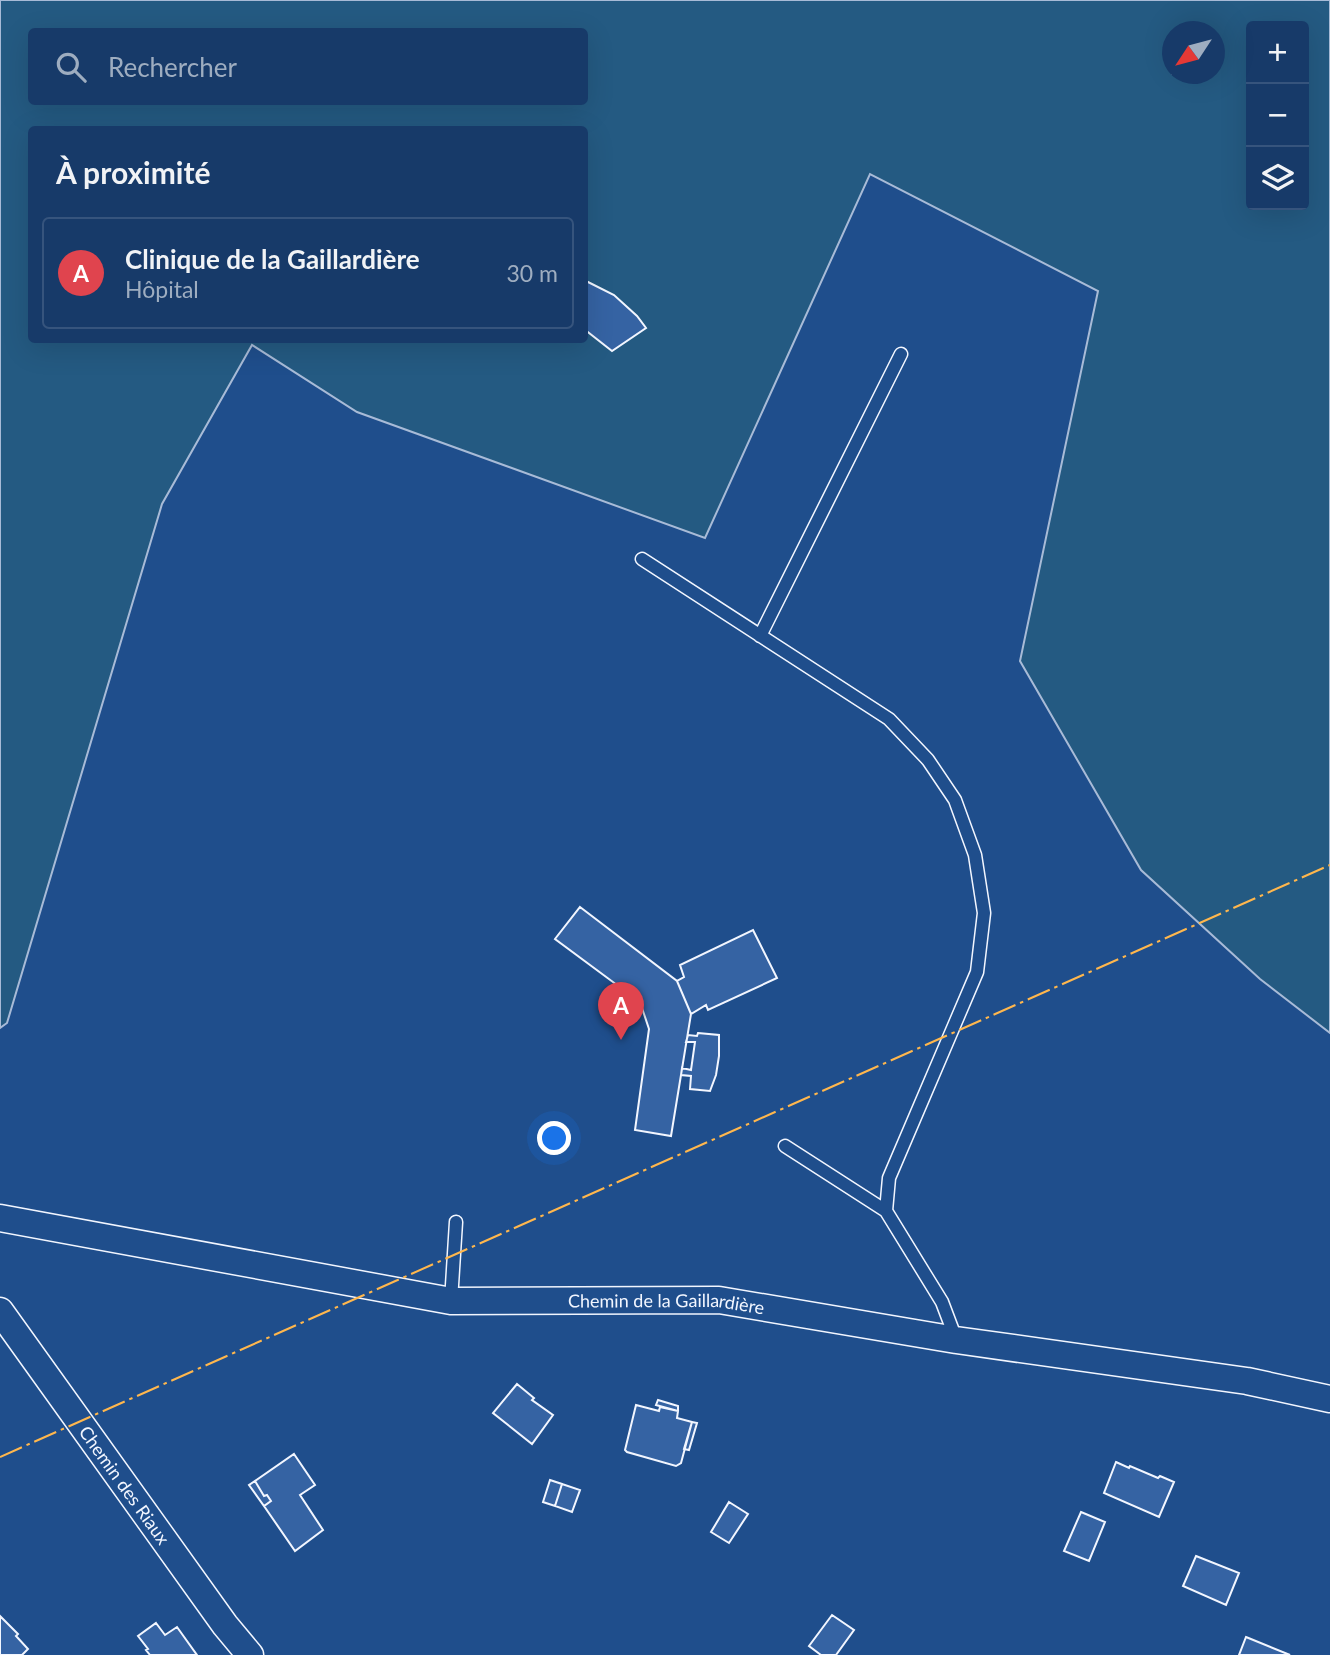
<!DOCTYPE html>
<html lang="fr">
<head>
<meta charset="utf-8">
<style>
	body { margin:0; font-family:Lato,sans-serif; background:#20416f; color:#f1f3f6 }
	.controls { position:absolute; right:21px; top:21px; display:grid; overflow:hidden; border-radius:7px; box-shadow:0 7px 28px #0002 }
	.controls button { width:63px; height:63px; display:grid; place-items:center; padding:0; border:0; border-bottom:2px solid #36547d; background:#173a69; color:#f1f3f6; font:35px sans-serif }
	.compass { position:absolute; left:1162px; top:21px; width:63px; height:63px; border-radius:50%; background:#173a69; box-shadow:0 7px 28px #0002; rotate:234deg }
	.you { position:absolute; left:555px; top:1139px; width:24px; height:24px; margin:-18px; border:5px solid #fff; border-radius:50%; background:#1a73e8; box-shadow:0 0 0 10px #1a73e833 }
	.badge { display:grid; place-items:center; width:46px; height:46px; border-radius:50%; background:#8c9099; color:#fff; font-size:23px; font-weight:700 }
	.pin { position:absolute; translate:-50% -58px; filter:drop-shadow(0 2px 4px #0008) }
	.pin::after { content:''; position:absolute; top:37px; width:24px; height:21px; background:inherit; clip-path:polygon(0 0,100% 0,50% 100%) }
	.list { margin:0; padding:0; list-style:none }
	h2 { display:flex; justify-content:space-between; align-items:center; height:91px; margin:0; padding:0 28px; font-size:30px }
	h2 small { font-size:23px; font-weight:400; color:#9eadc0 }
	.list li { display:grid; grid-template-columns:46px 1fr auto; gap:21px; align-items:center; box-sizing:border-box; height:112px; margin:0 14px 14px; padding:0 14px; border:2px solid #36547d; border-radius:7px }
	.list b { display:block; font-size:26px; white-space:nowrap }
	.list p { margin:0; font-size:23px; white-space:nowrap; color:#9eadc0 }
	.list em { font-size:23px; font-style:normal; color:#9eadc0 }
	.icon { flex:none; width:38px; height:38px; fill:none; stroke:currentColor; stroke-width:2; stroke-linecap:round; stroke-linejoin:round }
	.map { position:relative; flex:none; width:1330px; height:1655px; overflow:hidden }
	.search { position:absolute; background:#173a69; box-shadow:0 7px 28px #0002; left:28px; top:28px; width:560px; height:77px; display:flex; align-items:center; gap:18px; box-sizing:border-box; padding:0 24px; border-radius:7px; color:#9eadc0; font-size:26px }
	.panel { position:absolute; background:#173a69; box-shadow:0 7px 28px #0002; left:28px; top:126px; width:560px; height:217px; border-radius:7px }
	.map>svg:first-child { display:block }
</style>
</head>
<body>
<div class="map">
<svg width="1330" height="1655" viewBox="0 0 1330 1655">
	<rect width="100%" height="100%" fill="#1f4e8c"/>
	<path fill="#245a82" stroke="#a8bbd7" stroke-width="2" fill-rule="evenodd" d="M0,0H1330V1033L1260,979L1141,870L1020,661L1098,291L870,174L705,538L357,412L252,345L162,504L7,1023L0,1028ZM1251,26H1304V205H1251ZM32,32H584V102H32ZM1172,32H1214V74H1172ZM32,130H584V340H32Z"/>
	<path fill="#3563a3" stroke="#f2f6ff" stroke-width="2" d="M584,280L614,295L637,316L646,328L612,351L584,329Z
		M580,907L677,981L691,1014L671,1136L635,1130L649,1029L640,1002L555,939Z
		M753,930L777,978L708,1010L706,1005L691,1014L677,981L684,977L680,965Z
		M698,1033L719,1035V1056L716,1075L710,1091L690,1089L691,1076L681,1075L682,1068L691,1070L695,1042H686L688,1035L697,1036Z
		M517,1384L534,1398L532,1400L553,1415L532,1444L493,1413Z
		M658,1400L678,1406V1411L656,1405Z
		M636,1405L659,1411L660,1407L678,1411L677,1418L692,1422L681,1463L676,1466L627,1452L625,1450Z
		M692,1422L697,1423L689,1450L684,1449Z
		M294,1454L315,1485L300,1495L323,1530L295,1551L264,1506L271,1501L267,1495L264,1496L255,1481Z
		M1116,1462L1129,1468L1130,1466L1158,1478L1160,1476L1174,1482L1159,1517L1104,1493Z
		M550,1480L562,1484L555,1506L543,1502Z
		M255,1481L264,1496L267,1495L271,1501L264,1506L249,1485Z
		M562,1484L580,1490L572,1512L555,1506Z
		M729,1502L748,1514L729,1543L711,1532Z
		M1081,1512L1105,1522L1089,1561L1064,1551Z
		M1196,1556L1239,1573L1226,1605L1183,1586Z
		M832,1615L854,1630L836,1655H821L809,1646Z
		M0,1616L18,1634L16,1636L28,1649L22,1655H0Z
		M156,1623L165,1635L177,1627L197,1655H150L146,1650L148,1649L138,1636Z
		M1246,1637L1290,1655H1239Z"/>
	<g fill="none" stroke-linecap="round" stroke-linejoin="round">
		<g stroke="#f2f6ff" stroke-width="15">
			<path id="service" d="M642,559L889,719L928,760L955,800L975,855L984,913L977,972L889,1178L886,1211
				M760,636L901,354
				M785,1146L886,1211L942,1302L956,1339
				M451,1301L456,1222"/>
		</g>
		<g stroke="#f2f6ff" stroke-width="29">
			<g id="minor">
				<path id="s1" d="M0,1218L451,1301L719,1300L956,1340L1247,1381L1330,1399"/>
				<path id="s2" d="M0,1311L225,1625L250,1655"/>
			</g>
		</g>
		<use href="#service" stroke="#1f4e8c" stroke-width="12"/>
		<use href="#minor" stroke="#1f4e8c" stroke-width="26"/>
		<path stroke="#ffb74d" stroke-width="2" stroke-dasharray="24 5 3.5 5" stroke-linecap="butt" d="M0,1457L1330,865"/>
	</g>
	<g text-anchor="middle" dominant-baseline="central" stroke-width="5" stroke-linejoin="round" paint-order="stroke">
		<g font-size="18" fill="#f2f6ff" stroke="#1f4e8c">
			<text stroke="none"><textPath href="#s1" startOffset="674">Chemin de la Gaillardière</textPath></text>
			<text stroke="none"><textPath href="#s2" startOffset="214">Chemin des Riaux</textPath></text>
		</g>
	</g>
</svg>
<div class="controls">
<button>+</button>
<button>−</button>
<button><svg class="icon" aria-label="layers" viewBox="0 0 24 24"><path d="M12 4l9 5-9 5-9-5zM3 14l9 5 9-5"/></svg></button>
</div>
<svg class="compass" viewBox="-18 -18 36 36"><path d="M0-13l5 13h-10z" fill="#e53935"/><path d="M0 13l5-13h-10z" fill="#9eadc0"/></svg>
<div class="you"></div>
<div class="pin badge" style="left:621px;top:1040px;background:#e0444e">A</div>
<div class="search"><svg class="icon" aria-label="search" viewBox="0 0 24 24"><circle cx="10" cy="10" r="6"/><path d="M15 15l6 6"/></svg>Rechercher</div>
<section class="panel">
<h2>À proximité<small></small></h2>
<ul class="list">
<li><span class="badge" style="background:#e0444e">A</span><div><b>Clinique de la Gaillardière</b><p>Hôpital</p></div><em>30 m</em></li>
</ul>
</section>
</div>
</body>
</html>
